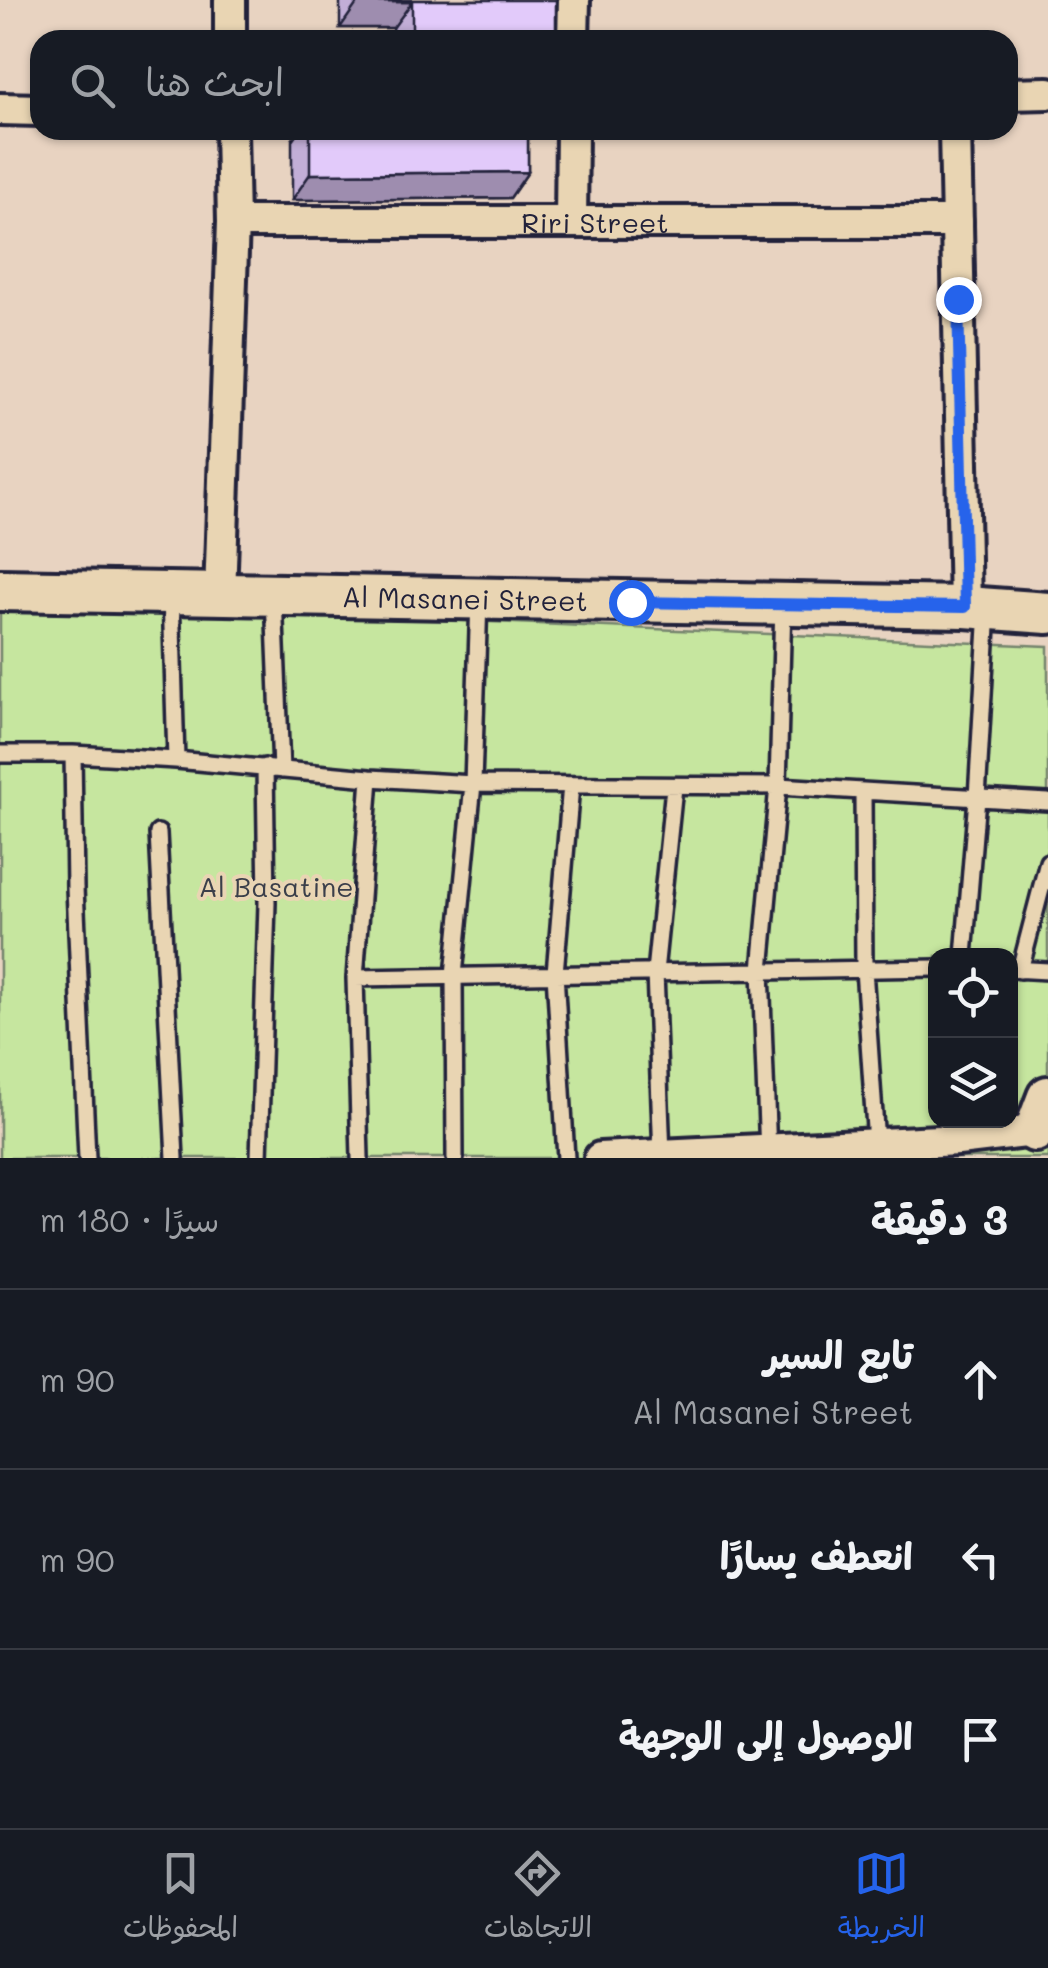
<!DOCTYPE html>
<html lang="ar">
<head>
<meta charset="utf-8">
<style>
	body { margin:0; font-family:Mali,"Playpen Sans Arabic",sans-serif; background:#242831; color:#f1f3f6; direction:rtl }
	.controls { position:absolute; right:30px; bottom:30px; display:grid; overflow:hidden; border-radius:20px; box-shadow:0 2px 8px #0004 }
	.controls button { width:90px; height:90px; display:grid; place-items:center; padding:0; border:0; border-bottom:2px solid #363941; background:#171b24; color:#f1f3f6; font:50px sans-serif }
	.stop { position:absolute; width:30px; height:30px; margin:-22px; border:8px solid #2563eb; border-radius:50%; background:#fff }
	.stop.end { background:#2563eb; border-color:#fff; box-shadow:0 2px 10px #0008 }
	.list { margin:0; padding:0; list-style:none }
	h2 { display:flex; justify-content:space-between; align-items:center; height:130px; margin:0; padding:0 40px; font-size:42px }
	h2 small { font-size:32px; font-weight:400; color:#9ea1a6 }
	.list li { display:grid; grid-template-columns:65px 1fr auto; gap:30px; align-items:center; box-sizing:border-box; height:180px; padding:0 40px; border-top:2px solid #363941 }
	.list b { display:block; font-size:38px; white-space:nowrap }
	.list p { margin:0; font-size:32px; white-space:nowrap; color:#9ea1a6 }
	.list em { font-size:32px; font-style:normal; color:#9ea1a6 }
	.icon { flex:none; width:55px; height:55px; fill:none; stroke:currentColor; stroke-width:2; stroke-linecap:round; stroke-linejoin:round }
	.map { position:relative; flex:none; width:1048px; height:1158px; overflow:hidden; direction:ltr }
	.search { position:absolute; background:#171b24; box-shadow:0 2px 8px #0004; left:30px; right:30px; top:30px; height:110px; display:flex; align-items:center; gap:25px; box-sizing:border-box; padding:0 35px; border-radius:30px; color:#9ea1a6; font-size:38px }
	.sheet { height:670px; background:#171b24 }
	nav { display:flex; justify-content:space-around; align-items:center; box-sizing:border-box; height:140px; border-top:2px solid #363941; background:#171b24; font-size:28px; color:#9ea1a6 }
	nav a { display:grid; justify-items:center; gap:5px }
	nav .on { color:#2563eb }
	.map>svg:first-child { display:block }
</style>
</head>
<body>
<div class="map">
<svg width="1048" height="1158" viewBox="0 0 1048 1158">
	<rect width="100%" height="100%" fill="#e8d3c1"/>
	<filter id="ink" filterUnits="userSpaceOnUse"><feTurbulence type="fractalNoise" baseFrequency=".01" numOctaves="2"/><feDisplacementMap in="SourceGraphic" scale="20" xChannelSelector="R" yChannelSelector="G"/><feConvolveMatrix kernelMatrix="1 2 1 2 8 2 1 2 1" color-interpolation-filters="sRGB"/></filter>
	<g filter="url(#ink)">
		<path fill="#c6e69f" stroke="#74846d" stroke-width="2.5" fill-rule="evenodd" d="M0,601L1048,646V1158H0ZM936,956H1010V1120H936Z"/>
		<g fill="none" stroke-linecap="round" stroke-linejoin="round">
			<g stroke="#22223b" stroke-width="22">
				<path id="lane" d="M171,594L176,760
					M274,596L281,770
					M0,754H73L176,760L370,778L473,784L778,786L1048,802
					M73,754L75,888L87,1158
					M863,791L864,969L876,1143
					M158,833L175,1158
					M964,956L977,798L988,609
					M1012,969L1048,971
					M1020,970L1048,862
					M355,978L936,968
					M768,1154L761,970L778,786L783,604
					M662,1156L655,972L674,787
					M259,1158L267,903L265,767
					M360,1158L355,978L370,778
					M455,1158L454,975L473,784L479,599
					M566,1158L555,973L571,785"/>
			</g>
			<g stroke="#22223b" stroke-width="38">
				<g id="street">
					<path d="M230,0V40"/>
					<path d="M573,40L574,0"/>
					<path d="M1008,94L1048,93"/>
					<path d="M0,109L40,110"/>
					<path d="M955,130L965,607"/>
					<path id="s1" d="M233,222H957"/>
					<path d="M571,222L572,130"/>
					<path d="M220,595L233,222L231,130"/>
					<path d="M600,1158L958,1140L1035,1131"/>
				</g>
			</g>
			<g stroke="#22223b" stroke-width="48">
				<g id="secondary">
					<path id="s2" d="M0,590L965,607L1048,613"/>
					<path d="M1035,1131L1048,1097"/>
				</g>
			</g>
			<use href="#lane" stroke="#e9d5b3" stroke-width="15"/>
			<use href="#street" stroke="#e9d5b3" stroke-width="30"/>
			<use href="#secondary" stroke="#e9d5b3" stroke-width="40"/>
		</g>
		<path fill="#c2aed7" stroke="#22223b" stroke-width="2.5" d="M340,0H556V40H394L393,28H340Z
			M299,130H528V172L510,198L292,200V140Z"/>
		<path fill="#9e8daf" stroke="#22223b" stroke-width="2.5" d="M358,2H412L393,28H340Z
			M528,172L510,198L292,200L310,174Z"/>
		<path fill="#e2cafa" stroke="#22223b" stroke-width="2.5" d="M358,0H556V40H412V2H358Z
			M310,130H528V172L310,174Z"/>
	</g>
	<g fill="none" stroke-linecap="round" stroke-linejoin="round" filter="url(#ink)">
		<path stroke="#2563eb" stroke-width="12" d="M631,602L965,607L958,299"/>
	</g>
	<g text-anchor="middle" dominant-baseline="central" stroke-width="8" stroke-linejoin="round" paint-order="stroke">
		<g font-size="28" fill="#22223b" stroke="#e9d5b3">
			<text stroke="none"><textPath href="#s1" startOffset="362">Riri Street</textPath></text>
			<text stroke="none"><textPath href="#s2" startOffset="465">Al Masanei Street</textPath></text>
		</g>
		<g font-size="28" fill="#3b3f4a" stroke="#e9d5b3">
			<text x="276" y="886">Al Basatine</text>
		</g>
	</g>
</svg>
<div class="controls">
<button><svg class="icon" aria-label="locate" viewBox="0 0 24 24"><circle cx="12" cy="12" r="6"/><path d="M12 2v4M12 18v4M2 12h4M18 12h4"/></svg></button>
<button><svg class="icon" aria-label="layers" viewBox="0 0 24 24"><path d="M12 4l9 5-9 5-9-5zM3 14l9 5 9-5"/></svg></button>
</div>
<div class="stop" style="left:631px;top:602px"></div>
<div class="stop end" style="left:958px;top:299px"></div>
<div class="search"><svg class="icon" aria-label="search" viewBox="0 0 24 24"><circle cx="10" cy="10" r="6"/><path d="M15 15l6 6"/></svg>ابحث هنا</div>
</div>
<section class="sheet">
<h2>3 دقيقة<small>سيرًا · 180 m</small></h2>
<ul class="list">
<li><svg class="icon" aria-label="ahead" viewBox="0 0 24 24"><path d="M12 20V5M6 11l6-6 6 6"/></svg><div><b>تابع السير</b><p>Al Masanei Street</p></div><em>90 m</em></li>
<li><svg class="icon" aria-label="left" viewBox="0 0 24 24"><path d="M17 20v-9H6M10 6l-5 5 5 5"/></svg><div><b>انعطف يسارًا</b></div><em>90 m</em></li>
<li><svg class="icon" aria-label="arrive" viewBox="0 0 24 24"><path d="M6 21V4h12l-3 4 3 4H6"/></svg><div><b>الوصول إلى الوجهة</b></div></li>
</ul>
</section>
<nav>
<a class="on"><svg class="icon" aria-label="map" viewBox="0 0 24 24"><path d="M3 6l6-2 6 2 6-2v14l-6 2-6-2-6 2zM9 4v14M15 6v14"/></svg>الخريطة</a>
<a><svg class="icon" aria-label="directions" viewBox="0 0 24 24"><path d="M12 3l9 9-9 9-9-9zM9 14v-3h6M13 9l2 2-2 2"/></svg>الاتجاهات</a>
<a><svg class="icon" aria-label="saved" viewBox="0 0 24 24"><path d="M7 4h10v16l-5-4-5 4z"/></svg>المحفوظات</a>
</nav>
</body>
</html>
